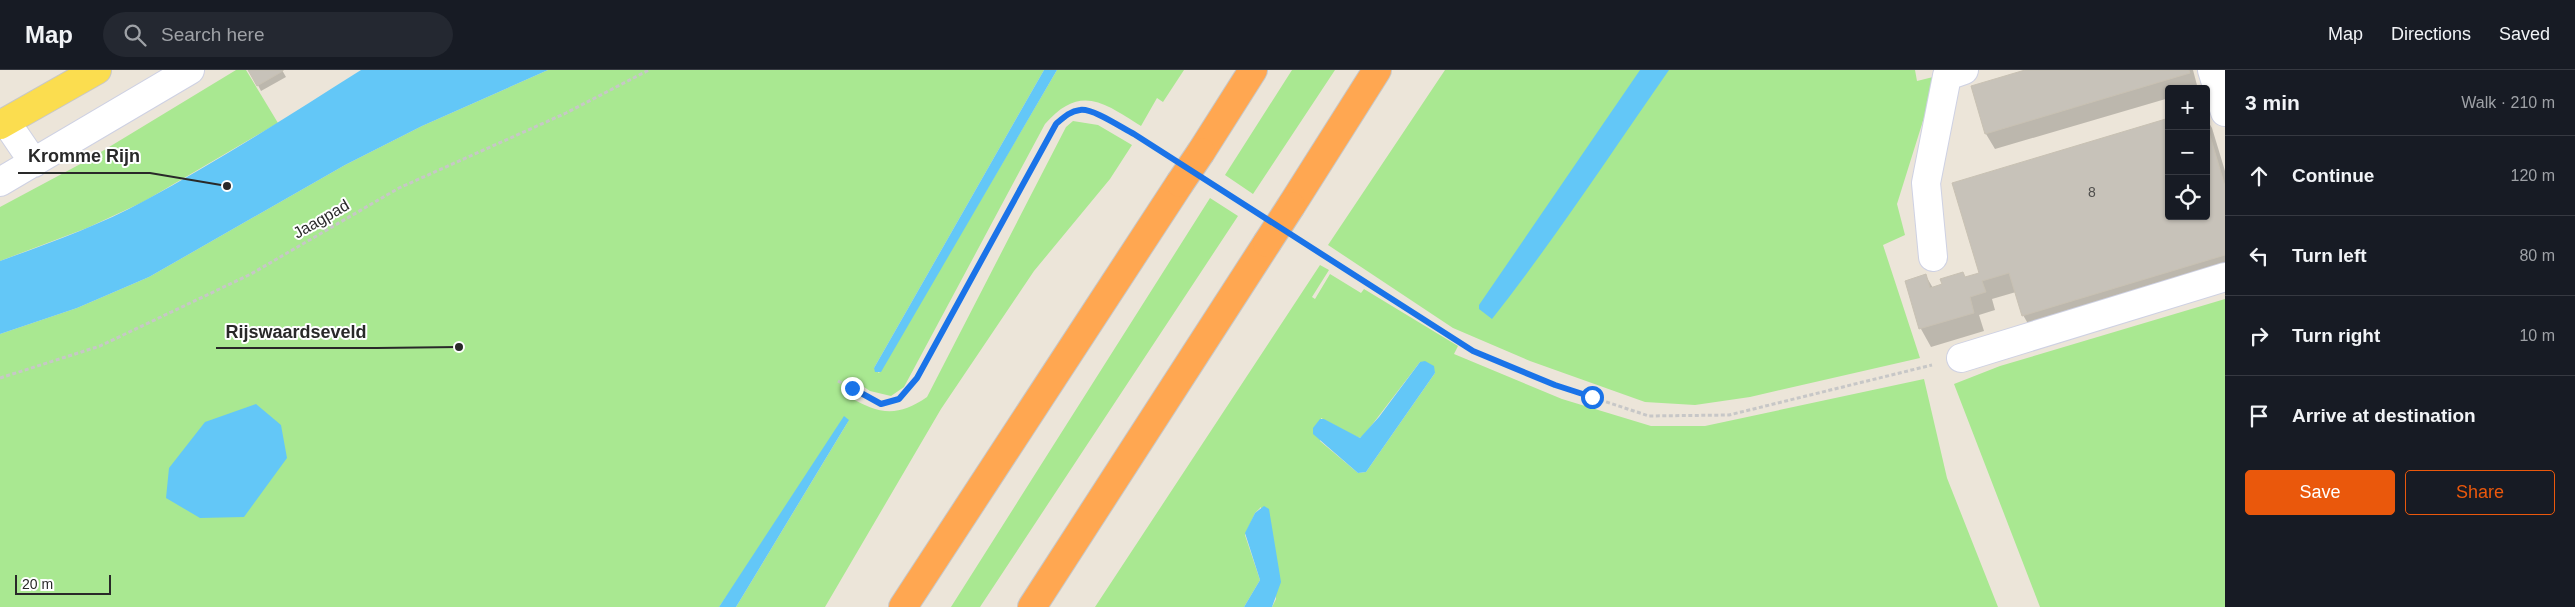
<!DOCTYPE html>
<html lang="en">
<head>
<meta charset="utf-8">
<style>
	body { margin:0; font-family:Helvetica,sans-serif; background:#242831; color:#f1f3f6 }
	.controls { position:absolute; right:15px; top:15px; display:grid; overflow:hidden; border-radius:5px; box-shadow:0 1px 4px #0004 }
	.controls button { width:45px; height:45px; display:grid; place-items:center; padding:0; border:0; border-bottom:1px solid #363941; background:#171b24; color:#f1f3f6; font:25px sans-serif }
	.scale { position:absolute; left:15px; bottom:12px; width:96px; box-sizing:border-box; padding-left:5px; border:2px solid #292929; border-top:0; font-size:14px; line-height:18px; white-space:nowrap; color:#292929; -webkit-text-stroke:4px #fff; paint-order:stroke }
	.stop { position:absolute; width:15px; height:15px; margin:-11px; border:4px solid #1a73e8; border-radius:50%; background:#fff }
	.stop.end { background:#1a73e8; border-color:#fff; box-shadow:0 1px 5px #0008 }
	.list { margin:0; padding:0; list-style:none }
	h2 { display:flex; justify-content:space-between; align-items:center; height:65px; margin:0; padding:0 20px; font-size:21px }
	h2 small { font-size:16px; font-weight:400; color:#9ea1a6 }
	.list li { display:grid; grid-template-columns:32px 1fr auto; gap:15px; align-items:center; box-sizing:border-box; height:80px; padding:0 20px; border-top:1px solid #363941 }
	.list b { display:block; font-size:19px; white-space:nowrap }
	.list em { font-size:16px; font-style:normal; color:#9ea1a6 }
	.actions { display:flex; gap:10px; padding:15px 20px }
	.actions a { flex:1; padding:11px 0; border:1px solid #ea580c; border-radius:5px; text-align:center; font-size:18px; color:#ea580c }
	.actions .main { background:#ea580c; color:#fff }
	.icon { flex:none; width:28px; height:28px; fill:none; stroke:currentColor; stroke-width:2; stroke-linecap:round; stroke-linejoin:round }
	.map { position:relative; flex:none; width:2225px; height:537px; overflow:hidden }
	header { display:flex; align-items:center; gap:30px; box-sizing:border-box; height:70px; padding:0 25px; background:#171b24; border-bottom:1px solid #363941 }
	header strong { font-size:24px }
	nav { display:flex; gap:28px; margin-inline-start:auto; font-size:18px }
	.search { width:350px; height:45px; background:#242831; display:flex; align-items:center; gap:12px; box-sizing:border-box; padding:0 18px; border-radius:28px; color:#9ea1a6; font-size:19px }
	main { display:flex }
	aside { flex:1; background:#171b24 }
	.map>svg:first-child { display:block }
</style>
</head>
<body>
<header>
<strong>Map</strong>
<div class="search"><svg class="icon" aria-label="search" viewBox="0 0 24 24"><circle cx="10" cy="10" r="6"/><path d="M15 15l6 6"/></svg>Search here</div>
<nav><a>Map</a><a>Directions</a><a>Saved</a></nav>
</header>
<main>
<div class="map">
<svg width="2225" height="537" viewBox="0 0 2225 537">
	<rect width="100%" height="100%" fill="#ece5d9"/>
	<path fill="#a9e891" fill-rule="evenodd" d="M236,0H246L278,53L143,132L87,158L0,191V137L86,91Z
		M548,0H1044L874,298L879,303L1057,0H1184L1163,32L1157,28L1141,56C1103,32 1080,14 1045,54L904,317L891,326L870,321L861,315L848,326C878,344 897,348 927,327L1066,57L1073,51L1098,55L1132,75L1110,109L1034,201L941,339L825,537H736L849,350L719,537H0V264L77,238L149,207L345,95L422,56Z
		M1292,0H1335L1253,124L1225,105Z
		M1445,0H1915L1917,11L1937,6L1897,134L1905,165L1883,175L1920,288L1750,327L1695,335L1645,332L1530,291L1453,258L1328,175Z
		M1210,128L1238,146L980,537H951Z
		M1320,195L1329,200L1312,227L1315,229L1330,204L1361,223L1364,219L1458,276L1454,284L1562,329L1651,356H1705L1924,309L1947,408L1998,537H1272L1276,529L1261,437L1255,443L1245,465L1260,510L1244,537H1095ZM1420,292L1435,303L1366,402L1358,403L1320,371L1321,348L1355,366L1360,368L1365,364Z
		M2225,229V537H2040L1954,314L2000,296Z"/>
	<path fill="#63c7f7" d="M361,0H548L422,56L345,95L149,207L77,238L0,264V191C49,173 98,156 144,131C218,91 290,45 361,0Z
		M1044,0H1057L881,302H875L874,298Z
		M1640,0H1669C1611,83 1555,169 1492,249L1479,239V235Z
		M1425,291L1434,296L1435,303L1366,402L1358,403L1313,364V358L1320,349H1324L1360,368L1379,347L1420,292Z
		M256,334L281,355L287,388L244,447L200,448L166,428L169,398L205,352Z
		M844,346L849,350L736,537H719Z
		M1264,436L1269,439L1281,512L1272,537H1244L1260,510L1245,463L1255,443Z"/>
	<path fill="#0003" d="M250,0H282L286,7L261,21Z
		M2028,0H2193L2198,19H2169V28L1995,79L1986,64L1972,17Z
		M2206,48L2212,58L2225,101V206L2034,264L2023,245L2016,222L1992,229L1995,240L1979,245L1984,261L1931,277L1921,259L1907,211L1926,206L1933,218L2169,146H2206Z"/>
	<path fill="#c7c2b9" stroke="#c8c1b3" d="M248,0H283V1L257,16Z
		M2025,0H2189L2190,3L1985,64L1971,16Z
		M2169,48V146H2206V52L2225,116V185L2022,246L2009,203L1982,211L1986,222L1970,227L1974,243L1919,259L1905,211L1926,204L1930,218L1942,214L1940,209L1963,202L1965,207L1979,203L1952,113Z"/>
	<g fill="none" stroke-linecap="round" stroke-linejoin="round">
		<g stroke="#ced1e3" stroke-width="30">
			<path id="minor" d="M2212,0L2225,42
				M6,52L34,93
				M0,112L190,0
				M1933,187L1926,113L1947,6L1964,0
				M1961,288L2225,207"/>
		</g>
		<g stroke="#c7c7c7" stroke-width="30">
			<path id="major" d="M0,55L97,0"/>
		</g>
		<g stroke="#c7c7c7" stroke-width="30">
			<path id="highway" d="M1201,82L1253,0
				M1291,136L1377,0
				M903,537L1180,113
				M1032,537L1267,173"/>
		</g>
		<path stroke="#c7c7c7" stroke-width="3" stroke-dasharray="4 2.5" stroke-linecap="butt" d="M1215,116L1254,140
			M1303,172L1473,281L1555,315L1649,346L1729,345L1932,295
			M0,308L100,276L251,204L399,118L566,43L649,0
			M838,311L881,334L899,329L917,308L1056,54C1063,48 1070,41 1079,40C1095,37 1148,73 1163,83"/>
		<use href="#minor" stroke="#fff" stroke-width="28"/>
		<use href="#major" stroke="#fbdd4f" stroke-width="28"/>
		<use href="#highway" stroke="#ffa751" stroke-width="28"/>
		<g stroke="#c7c7c7" stroke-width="30" stroke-linecap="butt">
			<path id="highway-bridge" d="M1180,113L1201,82
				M1267,173L1291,136"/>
		</g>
		<use href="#highway-bridge" stroke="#ffa751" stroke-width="28"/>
	</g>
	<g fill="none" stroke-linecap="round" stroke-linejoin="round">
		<path stroke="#1a73e8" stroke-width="6" d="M852,318L881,334L899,329L917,308L1056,54C1063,48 1070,41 1080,40C1093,38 1122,58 1134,64L1473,281L1555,315L1592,327"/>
	</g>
	<g text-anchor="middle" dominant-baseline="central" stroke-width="4" stroke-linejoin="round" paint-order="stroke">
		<g font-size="14" fill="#504f4d">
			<text x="2092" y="122">8</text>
		</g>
		<g font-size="16" fill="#292929" stroke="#fff">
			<text transform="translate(321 149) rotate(-30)">Jaagpad</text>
		</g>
	</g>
	<path fill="none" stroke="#292929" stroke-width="2" d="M227 116L150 103H18M459 277L377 278H216"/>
	<g fill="#292929" stroke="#fff" stroke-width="2">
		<circle cx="227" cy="116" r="5"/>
		<circle cx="459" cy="277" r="5"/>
	</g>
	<g font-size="18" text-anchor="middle" font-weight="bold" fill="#292929" stroke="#fff" stroke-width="4" stroke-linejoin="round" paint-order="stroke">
		<text x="84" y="92">Kromme Rijn</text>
		<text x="296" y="268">Rijswaardseveld</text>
	</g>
</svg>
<div class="controls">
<button>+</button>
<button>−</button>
<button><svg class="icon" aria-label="locate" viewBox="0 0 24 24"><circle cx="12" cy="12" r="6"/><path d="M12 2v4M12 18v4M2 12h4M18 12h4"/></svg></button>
</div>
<div class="scale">20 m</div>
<div class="stop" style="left:1592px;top:327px"></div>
<div class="stop end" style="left:852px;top:318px"></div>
</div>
<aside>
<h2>3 min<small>Walk · 210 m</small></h2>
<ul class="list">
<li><svg class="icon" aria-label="ahead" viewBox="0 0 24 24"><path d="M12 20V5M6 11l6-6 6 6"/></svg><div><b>Continue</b></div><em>120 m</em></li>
<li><svg class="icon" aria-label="left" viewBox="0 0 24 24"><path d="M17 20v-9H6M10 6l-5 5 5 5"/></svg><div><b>Turn left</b></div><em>80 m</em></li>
<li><svg class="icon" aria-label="right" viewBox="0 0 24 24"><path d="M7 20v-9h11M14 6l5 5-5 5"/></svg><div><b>Turn right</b></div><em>10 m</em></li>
<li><svg class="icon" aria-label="arrive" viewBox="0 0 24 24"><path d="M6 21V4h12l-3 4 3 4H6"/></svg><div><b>Arrive at destination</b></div></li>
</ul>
<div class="actions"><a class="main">Save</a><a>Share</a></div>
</aside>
</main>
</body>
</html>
